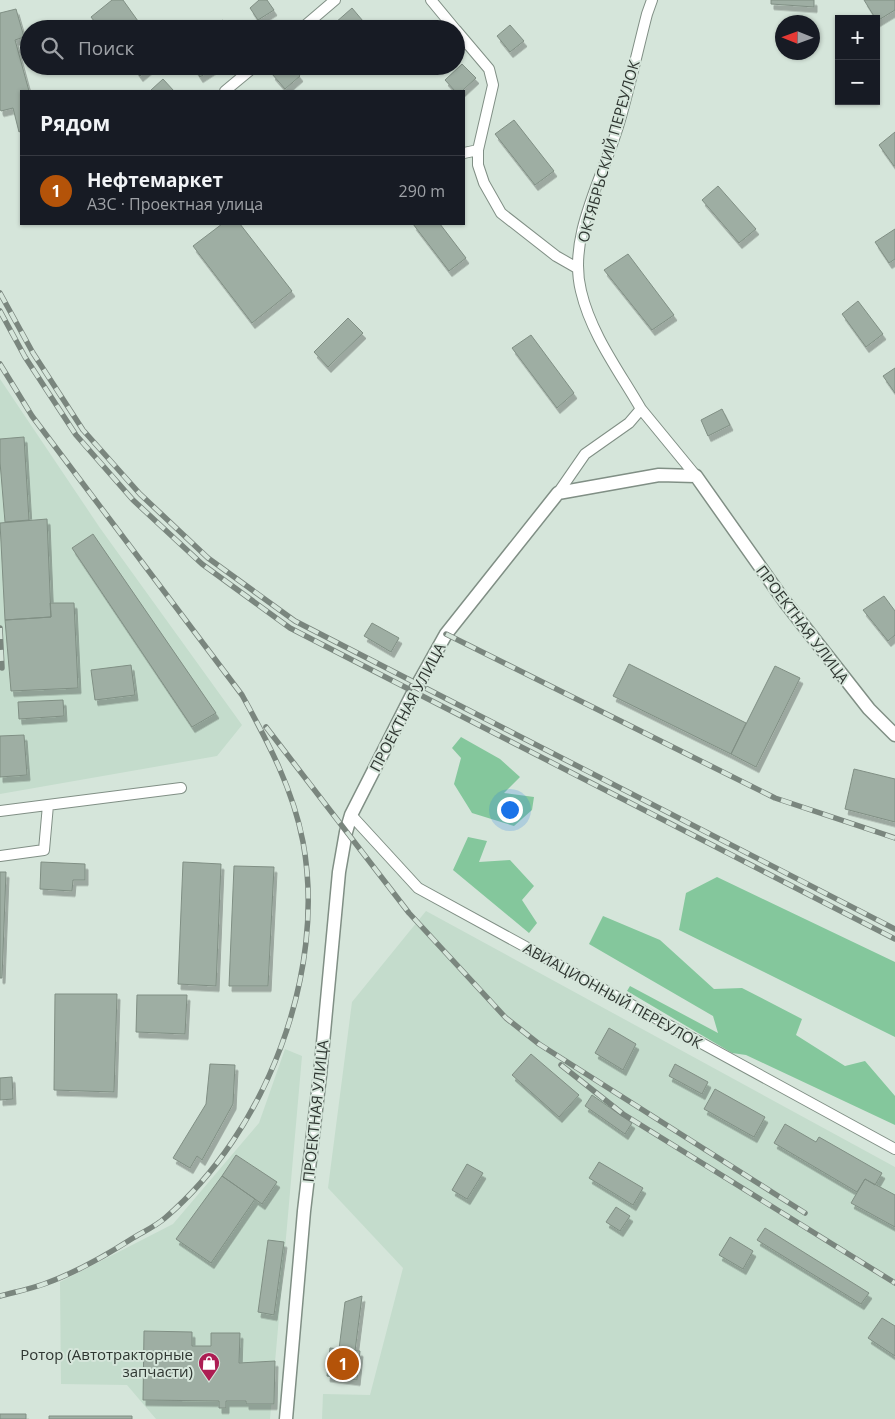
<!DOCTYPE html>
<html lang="ru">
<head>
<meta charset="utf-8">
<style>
	body { margin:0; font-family:"Open Sans",sans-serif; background:#242831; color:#f1f3f6 }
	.controls { position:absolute; right:15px; top:15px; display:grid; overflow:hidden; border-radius:0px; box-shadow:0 1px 4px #0004 }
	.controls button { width:45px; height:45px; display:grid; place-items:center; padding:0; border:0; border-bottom:1px solid #363941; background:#171b24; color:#f1f3f6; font:25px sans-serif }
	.compass { position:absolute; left:775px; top:15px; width:45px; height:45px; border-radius:50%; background:#171b24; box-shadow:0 1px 4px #0004; rotate:271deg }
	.you { position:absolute; left:509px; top:809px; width:18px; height:18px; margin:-12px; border:4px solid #fff; border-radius:50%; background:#1a73e8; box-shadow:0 0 0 8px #1a73e833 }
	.badge { display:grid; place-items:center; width:32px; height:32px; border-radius:50%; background:#b45309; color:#fff; font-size:16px; font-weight:700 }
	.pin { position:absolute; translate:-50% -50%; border:2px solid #fff; box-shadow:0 1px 5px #0006 }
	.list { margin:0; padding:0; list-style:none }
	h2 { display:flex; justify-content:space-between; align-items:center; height:65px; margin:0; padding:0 20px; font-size:21px }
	h2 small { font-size:16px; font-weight:400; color:#9ea1a6 }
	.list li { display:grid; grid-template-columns:32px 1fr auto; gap:15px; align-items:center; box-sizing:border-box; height:70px; padding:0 20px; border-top:1px solid #363941 }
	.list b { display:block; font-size:19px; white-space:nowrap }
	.list p { margin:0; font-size:16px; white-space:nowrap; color:#9ea1a6 }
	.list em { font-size:16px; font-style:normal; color:#9ea1a6 }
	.icon { flex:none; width:28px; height:28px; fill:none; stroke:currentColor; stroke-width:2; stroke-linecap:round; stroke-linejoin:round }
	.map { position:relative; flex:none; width:895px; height:1419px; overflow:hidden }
	.search { position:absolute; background:#171b24; box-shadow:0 1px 4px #0004; left:20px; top:20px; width:445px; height:55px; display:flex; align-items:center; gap:12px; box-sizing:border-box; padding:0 18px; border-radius:28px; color:#9ea1a6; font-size:19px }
	.panel { position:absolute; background:#171b24; box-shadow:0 1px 4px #0004; left:20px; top:90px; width:445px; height:135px; border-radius:0px }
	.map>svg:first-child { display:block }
</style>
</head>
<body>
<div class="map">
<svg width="895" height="1419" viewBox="0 0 895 1419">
	<defs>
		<filter id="shadow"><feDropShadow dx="3" dy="5.5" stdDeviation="0" flood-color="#0004"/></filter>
	</defs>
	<rect width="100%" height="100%" fill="#d5e5da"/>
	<path fill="#c4dccc" d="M0,379L100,528L242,725L217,756L0,794Z
		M426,911L895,1167V1419H322L323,1394L370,1395L403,1268L328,1188L352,1002Z
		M285,1049L302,1056L270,1419H156L127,1385L61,1384L60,1282L173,1224L259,1123Z"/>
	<path fill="#84c79c" d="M461,737L500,759L520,777L504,793L534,797L532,810L514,826L472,813L454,784L461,758L452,748Z
		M468,837L487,841L479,862L510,860L534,886L522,900L537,923L529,933L453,870Z
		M717,877L895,962V1037L679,930L686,893Z
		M603,916L660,940L714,989L742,988L802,1019L796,1035L845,1066L865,1061L895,1096V1125L746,1055L732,1053L627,991L630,986L718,1033L713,1016L589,944Z"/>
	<path fill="#9eaea3" stroke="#808f84" filter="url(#shadow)" d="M112,0H123L138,21L127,29H100L91,17Z
		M259,0H267L274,10L258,20L250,8Z
		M771,0H814V7L771,4Z
		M864,0H895V10L877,21Z
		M352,8L363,21L352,29H339L335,23Z
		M16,9L24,37L15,40L29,91H21V131L19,132L13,108L1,111L0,109V13Z
		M223,20L230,29H212L211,27Z
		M510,25L524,41L510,52L497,36Z
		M462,64L476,78L462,91H455L445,80Z
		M133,66H152L140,76Z
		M193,66H217L200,77Z
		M280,66H292L300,76L285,89L272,74Z
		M163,79L174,91H152L151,90Z
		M514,120L554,171L535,185L495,134Z
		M895,132V166H894L879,145Z
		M718,186L756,229L739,243L702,200Z
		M222,224H240L292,291L252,323L193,246Z
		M413,224H440L466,258L449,271Z
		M895,229V259L889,263L875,242Z
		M628,254L674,315L652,330L604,270Z
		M858,301L883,334L866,347L842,314Z
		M348,318L363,333L328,367L314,352Z
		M531,335L574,393L557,408L512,348Z
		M895,368V393L883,376Z
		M722,409L730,425L708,436L701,420Z
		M24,437L29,520L5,522L0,462V439Z
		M47,519L51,617L5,620L0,523Z
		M93,534L216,713L192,727L72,548Z
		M884,596L895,611V635L888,641L863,610Z
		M50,603H74L78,688L11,691L5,620L51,617Z
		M372,623L399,638L391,652L364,636Z
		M629,664L746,723L731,754L613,696Z
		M131,665L135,695L95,700L91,670Z
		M775,666L800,678L756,767L731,754Z
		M63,700L64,716L19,719L18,702Z
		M24,735L27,775L0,777V736Z
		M854,769L895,779V822L845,809Z
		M41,862L85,864V880H73L72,891L40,889Z
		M183,862L221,864L216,986L178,984Z
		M234,866L274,867L268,986H229Z
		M0,872H6L2,978H0Z
		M55,994H117L114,1092L54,1090Z
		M137,995H187L185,1034L136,1032Z
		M609,1028L636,1044L623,1070L595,1053Z
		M531,1054L579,1095L559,1117L512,1075Z
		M210,1064L235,1065L233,1104L202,1160L197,1156L190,1168L173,1158L206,1104Z
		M675,1064L708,1082L702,1094L669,1076Z
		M12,1077L13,1099L0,1100V1078Z
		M715,1089L765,1117L754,1137L704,1109Z
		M592,1095L632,1123L625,1134L585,1106Z
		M785,1124L816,1142L819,1137L882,1173L875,1185L865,1179L857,1192L774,1143Z
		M236,1155L277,1182L262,1204L222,1176Z
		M599,1162L643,1188L633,1205L589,1178Z
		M467,1164L483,1173L467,1199L452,1190Z
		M222,1176L255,1199L211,1263L176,1239Z
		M865,1179L895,1195V1227L851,1203Z
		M616,1207L630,1216L620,1231L606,1222Z
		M765,1228L869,1293L861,1304L757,1240Z
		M730,1237L753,1251L743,1269L719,1255Z
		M268,1240L284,1242L274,1315L258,1312Z
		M362,1296L355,1351L339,1349L345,1302Z
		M882,1318L895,1326V1356L868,1338Z
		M144,1331L192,1332V1346H211V1333H240L239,1363L275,1361L274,1404H246V1401H226V1408H219V1401L143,1400Z
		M330,1348L360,1351L357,1380L327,1376Z
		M0,1414H26V1419H0Z
		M49,1416H132V1419H49Z"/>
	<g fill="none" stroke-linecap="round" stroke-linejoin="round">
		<g stroke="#808f85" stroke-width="12">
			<path id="minor" d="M431,0L455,29
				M301,29L335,0
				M456,30L489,69L493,85L478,150V165L484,183L501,213L556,256L577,268
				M225,91L255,66
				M464,153L478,150
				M641,409C619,371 591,334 581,291C567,235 605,174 620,120C630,85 638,49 647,14L652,0
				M558,493L585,454L629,423L641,409L696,476
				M0,811L181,788
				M351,815L418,888L895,1149
				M0,856L44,850L48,805"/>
		</g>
		<g stroke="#808f85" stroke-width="15">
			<path id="tertiary" d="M286,1419L304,1211L320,1075L339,872L346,832L351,815L413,693L446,634L558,493L659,475L696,476L785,602L869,709L895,735"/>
		</g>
		<use href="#minor" stroke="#fff" stroke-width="10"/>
		<use href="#tertiary" stroke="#fff" stroke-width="12"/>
		<g stroke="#7a867e" stroke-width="5.5">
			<path id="rail" d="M0,293L33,353L83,430L140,494L208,558L295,621L895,929
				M0,311L25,357L76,435L133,500L202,564L290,628L895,939
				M0,364L32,416L242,695C268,742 293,789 303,842C327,973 266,1132 165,1218C156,1226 143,1232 133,1238C105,1256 75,1273 44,1284C30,1289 15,1292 0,1296
				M0,628L2,668
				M446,634L775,798L895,838
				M266,727L409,913L506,1018L539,1044L805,1213
				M561,1065L623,1114L895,1283"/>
		</g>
		<use href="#rail" stroke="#d5e5da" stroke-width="4" stroke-dasharray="11" stroke-linecap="butt"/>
	</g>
	<defs>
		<g id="shop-pin" transform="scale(1.125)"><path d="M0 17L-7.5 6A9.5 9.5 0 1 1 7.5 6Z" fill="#ad1d53" stroke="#d5e5da"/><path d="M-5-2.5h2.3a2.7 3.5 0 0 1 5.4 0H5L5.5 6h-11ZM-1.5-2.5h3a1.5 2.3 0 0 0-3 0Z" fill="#fff"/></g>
	</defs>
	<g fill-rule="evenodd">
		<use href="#shop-pin" x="209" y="1363"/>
	</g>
	<g text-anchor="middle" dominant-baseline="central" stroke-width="4" stroke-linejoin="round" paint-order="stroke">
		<g font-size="15" fill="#2f3631" stroke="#d5e5da">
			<text transform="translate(608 151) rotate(-74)">ОКТЯБРЬСКИЙ ПЕРЕУЛОК</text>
			<text transform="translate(803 624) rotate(53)">ПРОЕКТНАЯ УЛИЦА</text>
			<text transform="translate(407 707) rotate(-62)">ПРОЕКТНАЯ УЛИЦА</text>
			<text transform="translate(613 995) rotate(29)">АВИАЦИОННЫЙ ПЕРЕУЛОК</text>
			<text transform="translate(315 1111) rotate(-84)">ПРОЕКТНАЯ УЛИЦА</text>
		</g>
		<g font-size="15" fill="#2f3631" stroke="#d5e5da" text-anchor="end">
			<text x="193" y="1354">Ротор (Автотракторные<tspan x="193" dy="17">запчасти)</tspan></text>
		</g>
	</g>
</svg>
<div class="controls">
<button>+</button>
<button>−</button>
</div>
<svg class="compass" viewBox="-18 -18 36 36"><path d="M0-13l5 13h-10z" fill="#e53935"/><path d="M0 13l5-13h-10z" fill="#9ea1a6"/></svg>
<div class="you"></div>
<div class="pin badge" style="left:343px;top:1364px">1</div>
<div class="search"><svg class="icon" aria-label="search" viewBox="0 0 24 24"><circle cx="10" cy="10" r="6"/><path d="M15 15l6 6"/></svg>Поиск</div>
<section class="panel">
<h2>Рядом<small></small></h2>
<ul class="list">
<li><span class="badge">1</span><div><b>Нефтемаркет</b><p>АЗС · Проектная улица</p></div><em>290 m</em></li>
</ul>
</section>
</div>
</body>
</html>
